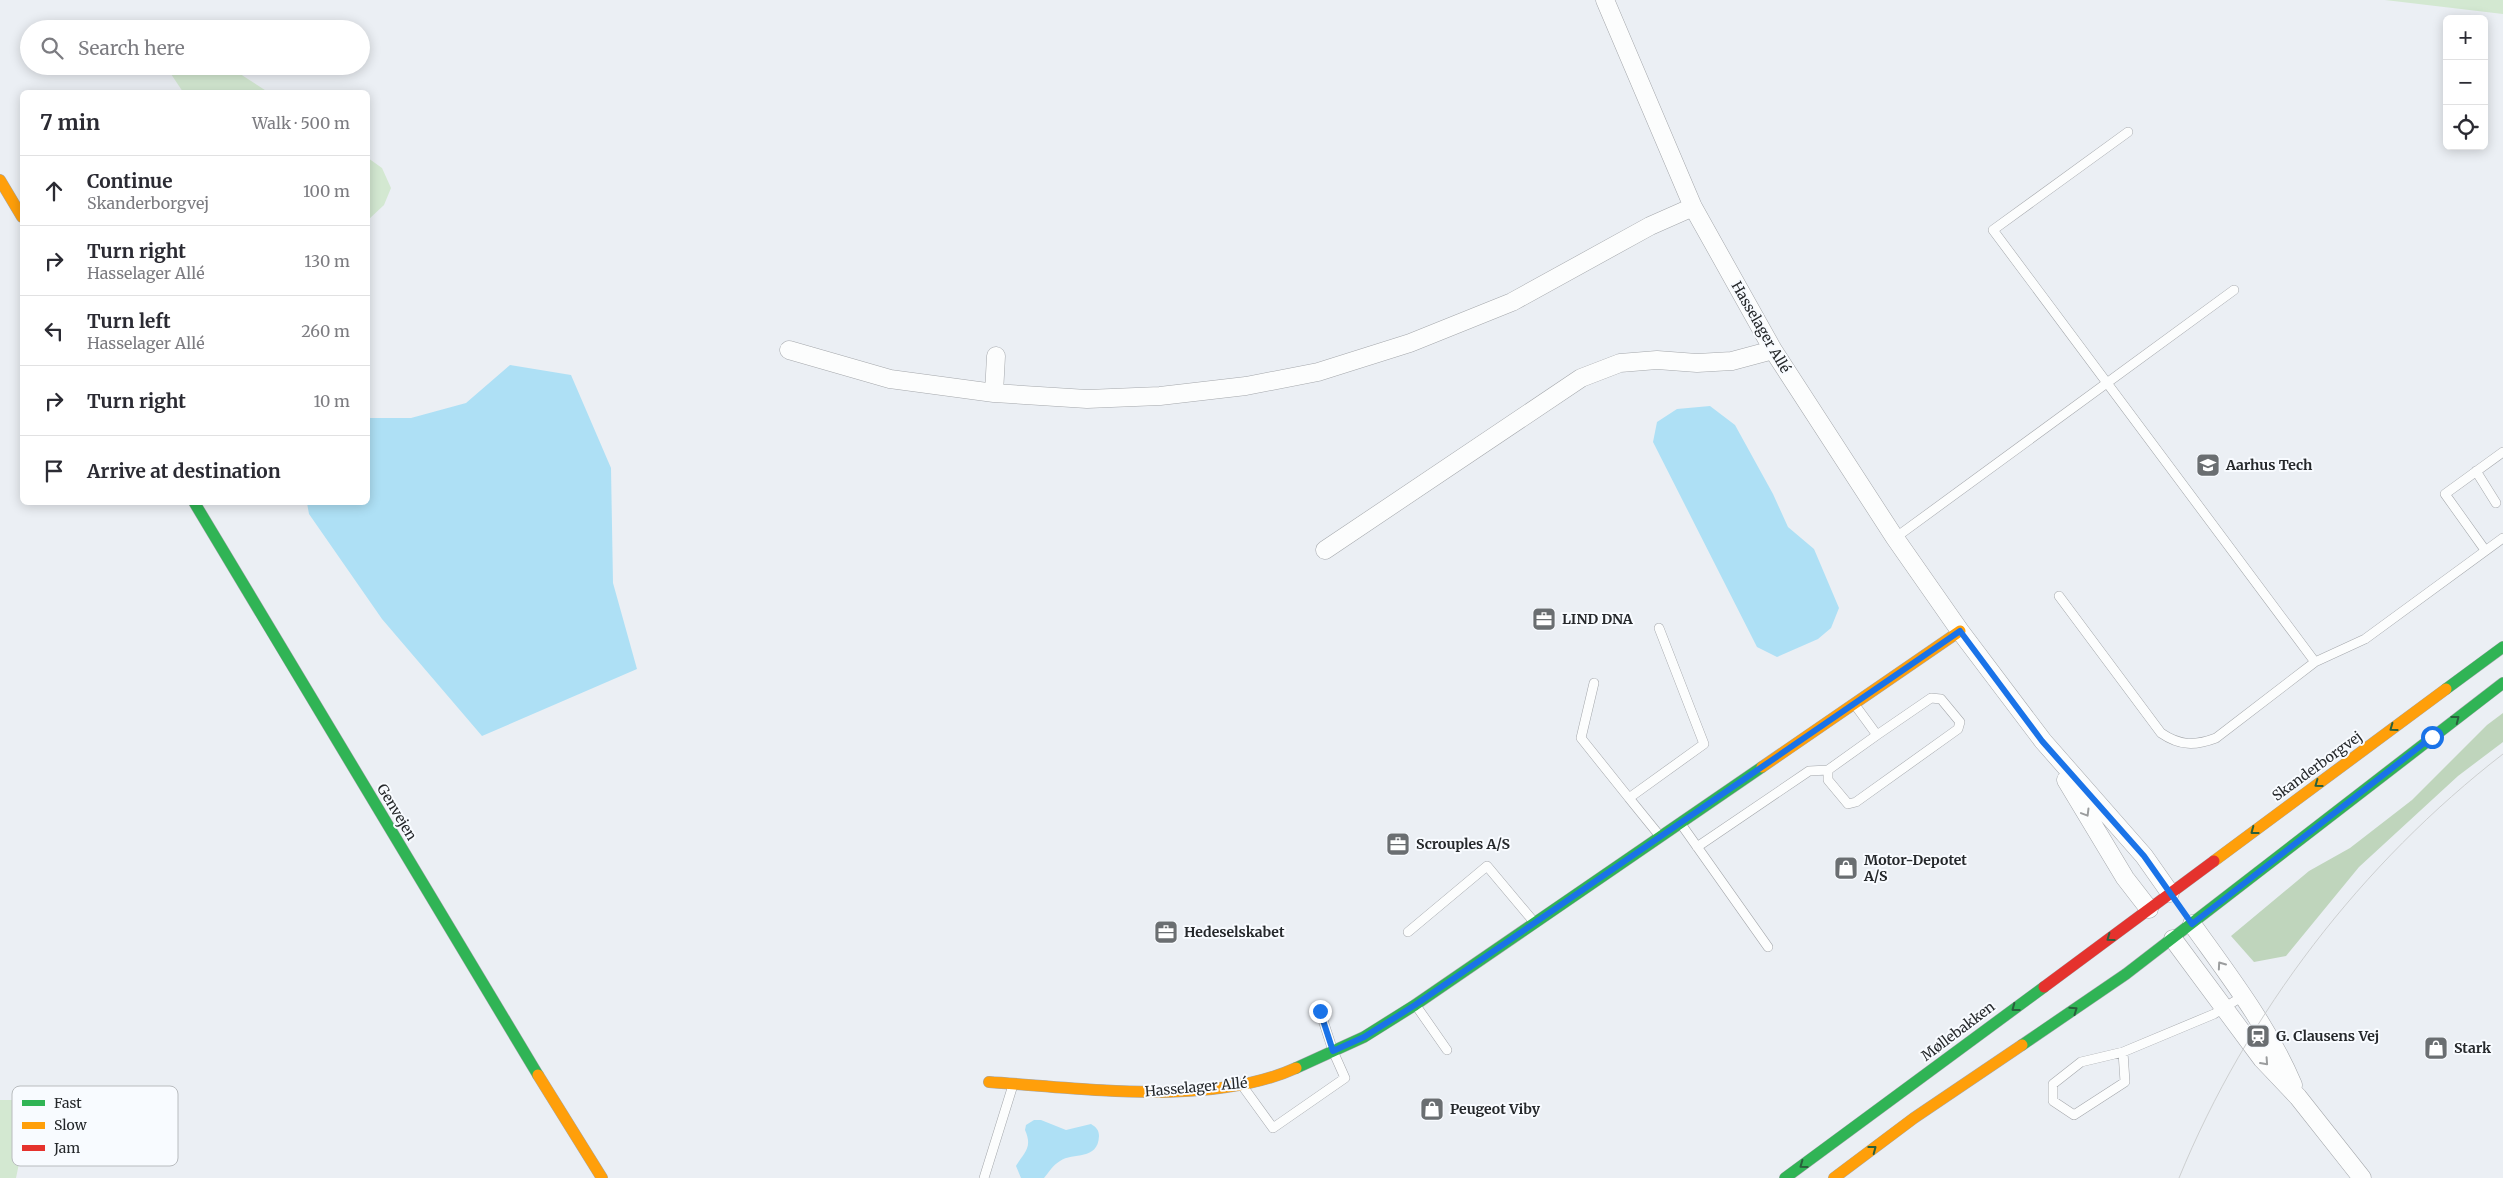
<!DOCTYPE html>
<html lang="en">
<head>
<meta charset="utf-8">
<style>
	body { margin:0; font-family:Merriweather,serif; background:#f2f2f3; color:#2b2b33 }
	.controls { position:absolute; right:15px; top:15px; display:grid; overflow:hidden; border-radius:8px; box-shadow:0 2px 12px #0003 }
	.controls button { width:45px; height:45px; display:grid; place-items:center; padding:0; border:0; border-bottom:1px solid #e1e1e2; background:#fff; color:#2b2b33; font:25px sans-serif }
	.stop { position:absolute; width:15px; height:15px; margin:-11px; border:4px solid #1a73e8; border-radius:50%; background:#fff }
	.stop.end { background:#1a73e8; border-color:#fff; box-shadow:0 1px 5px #0008 }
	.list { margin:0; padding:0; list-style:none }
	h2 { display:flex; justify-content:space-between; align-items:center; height:65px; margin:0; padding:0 20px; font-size:21px }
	h2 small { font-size:16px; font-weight:400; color:#7c7c81 }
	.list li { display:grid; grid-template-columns:32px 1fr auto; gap:15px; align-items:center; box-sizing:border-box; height:70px; padding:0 20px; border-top:1px solid #e1e1e2 }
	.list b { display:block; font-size:19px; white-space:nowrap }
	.list p { margin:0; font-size:16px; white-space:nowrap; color:#7c7c81 }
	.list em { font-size:16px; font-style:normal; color:#7c7c81 }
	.icon { flex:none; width:28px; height:28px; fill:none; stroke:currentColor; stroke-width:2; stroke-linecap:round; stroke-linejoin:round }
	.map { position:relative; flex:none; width:2503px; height:1178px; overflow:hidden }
	.search { position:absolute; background:#fff; box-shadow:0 2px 12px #0003; left:20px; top:20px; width:350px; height:55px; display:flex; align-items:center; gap:12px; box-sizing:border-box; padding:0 18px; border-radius:28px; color:#7c7c81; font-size:19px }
	.panel { position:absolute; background:#fff; box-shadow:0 2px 12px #0003; left:20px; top:90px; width:350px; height:415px; border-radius:8px }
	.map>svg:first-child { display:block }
</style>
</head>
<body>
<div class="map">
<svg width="2503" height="1178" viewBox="0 0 2503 1178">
	<rect width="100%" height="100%" fill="#ebeff4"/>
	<path fill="#d3e8d1" d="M2385,0H2503V14Z
		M171,66H228L268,92H183L169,71Z
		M368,158L382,168L391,188L384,205L368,220Z
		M0,1100H32L16,1178H0Z"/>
	<path fill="#bfd5bc" d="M2503,713V742L2458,776L2359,867L2286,956L2254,962L2231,936L2309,871L2350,848L2412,800L2487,725Z"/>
	<path fill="#aee0f5" d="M510,365L571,375L611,468L613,583L637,669L482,736L382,619L309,514L307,503L368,502V418H411L466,403Z
		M1710,406L1735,425L1773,494L1788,527L1814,549L1839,608L1831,628L1818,639L1777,657L1757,647L1653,442L1657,422L1677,409Z
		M1034,1120H1041L1066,1130L1091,1124C1096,1127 1099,1130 1099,1136C1098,1161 1073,1152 1060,1161C1053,1165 1049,1172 1044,1178H1021L1016,1166C1024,1152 1033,1148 1025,1130L1026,1125Z"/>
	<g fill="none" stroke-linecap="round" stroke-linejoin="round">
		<g stroke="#a4a7ab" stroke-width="10">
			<path id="lane" d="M2128,132L1993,230L2315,662L2365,639L2503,538
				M2476,471L2496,503
				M1895,538L2234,290
				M2485,550L2445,494L2503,452
				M2059,596L2161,733C2180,746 2195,746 2216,738L2315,662
				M1659,628L1704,744L1629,798L1659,835
				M1594,683L1581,738L1629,798
				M1855,705L1877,735L1931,698L1941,699L1960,722L1958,729L1856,802L1848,804L1828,780V770L1877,735
				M1681,824L1768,947
				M1697,847L1809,771L1828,770
				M1408,932L1487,866L1534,922
				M1417,1007L1447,1050
				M2123,1052L2125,1082L2074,1115L2053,1101V1084L2081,1062L2123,1052L2214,1014L2243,996
				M1244,1088L1273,1128L1345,1078L1333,1051L1320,1011
				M984,1178L1013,1085"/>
		</g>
		<g stroke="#a4a7ab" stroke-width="19">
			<path id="street" d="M1605,0L1693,207L1773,350L1895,538L1960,631L2043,741L2144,856L2170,893
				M789,350L890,379L994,393L1087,399L1160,396L1246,386L1318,372L1410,343L1512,302L1650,226L1693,207
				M994,393L996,356
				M1325,550L1581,378L1620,363L1657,360L1697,363L1732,361L1773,350
				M2066,780L2125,878L2149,909
				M2192,924C2229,976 2268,1026 2293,1085
				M2173,939L2262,1059L2298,1097L2362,1178"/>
		</g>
		<g stroke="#a4a7ab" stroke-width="12">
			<path id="fast" d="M194,502L538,1075
				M2446,689L2503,647
				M2022,1045L2126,974L2503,683
				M1296,1068L1364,1037L1415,1005L1762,767
				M1785,1178L2044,987"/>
		</g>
		<g stroke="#a4a7ab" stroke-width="12">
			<path id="slow" d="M0,180L22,217
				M1762,767L1960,631
				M2214,861L2446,689
				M538,1075L602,1178
				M989,1082C1082,1088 1210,1107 1296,1068
				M1834,1178L1914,1118L2022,1045"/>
		</g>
		<g stroke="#a4a7ab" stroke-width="12">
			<path id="jam" d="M2044,987L2214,861"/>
		</g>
		<use href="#lane" stroke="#fcfdfd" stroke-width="9"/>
		<use href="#street" stroke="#fcfdfd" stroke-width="18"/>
		<use href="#fast" stroke="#30b455" stroke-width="11"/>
		<use href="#slow" stroke="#ff9f0a" stroke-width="11"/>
		<use href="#jam" stroke="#e5322d" stroke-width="11"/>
		<path stroke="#cdcfd0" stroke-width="1" d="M2179,1178C2247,1012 2362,863 2503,754"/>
	</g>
	<defs><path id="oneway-chevron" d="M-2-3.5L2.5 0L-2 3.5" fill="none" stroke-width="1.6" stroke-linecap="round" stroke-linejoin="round" transform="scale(1.25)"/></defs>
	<g stroke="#29603c">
		<use href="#oneway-chevron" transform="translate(2456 719) rotate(-38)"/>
		<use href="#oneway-chevron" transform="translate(2393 728) rotate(144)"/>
		<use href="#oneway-chevron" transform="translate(2318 784) rotate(144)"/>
		<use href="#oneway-chevron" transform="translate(2254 831) rotate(143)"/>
		<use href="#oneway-chevron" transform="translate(2110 938) rotate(144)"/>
		<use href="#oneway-chevron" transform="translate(2015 1008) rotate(143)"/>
		<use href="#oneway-chevron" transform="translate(2074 1010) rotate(-35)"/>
		<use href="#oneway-chevron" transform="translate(1873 1149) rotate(-37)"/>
		<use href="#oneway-chevron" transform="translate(1803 1165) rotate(144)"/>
	</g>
	<g stroke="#9b9d9e">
		<use href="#oneway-chevron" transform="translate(2086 813) rotate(59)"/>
		<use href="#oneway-chevron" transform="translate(2221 965) rotate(-125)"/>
		<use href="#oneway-chevron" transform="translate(2265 1062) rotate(48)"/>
	</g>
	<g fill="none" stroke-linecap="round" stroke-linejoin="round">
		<path stroke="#1a73e8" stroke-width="6" d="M1320,1011L1333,1051L1364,1037L1415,1005L1960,631L2042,741L2144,856L2192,924L2432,737"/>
	</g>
	<defs>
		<g id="university-square" transform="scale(1.25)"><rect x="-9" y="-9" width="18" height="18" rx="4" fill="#6a6e71" stroke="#f8fbff"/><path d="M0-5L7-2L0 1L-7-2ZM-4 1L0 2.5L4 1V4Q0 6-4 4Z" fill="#fff"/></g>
		<g id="office-square" transform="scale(1.25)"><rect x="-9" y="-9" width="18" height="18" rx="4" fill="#6a6e71" stroke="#f8fbff"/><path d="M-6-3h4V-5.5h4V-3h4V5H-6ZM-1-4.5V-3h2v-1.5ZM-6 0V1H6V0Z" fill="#fff"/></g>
		<g id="shop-square" transform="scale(1.25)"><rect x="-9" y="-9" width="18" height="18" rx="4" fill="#6a6e71" stroke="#f8fbff"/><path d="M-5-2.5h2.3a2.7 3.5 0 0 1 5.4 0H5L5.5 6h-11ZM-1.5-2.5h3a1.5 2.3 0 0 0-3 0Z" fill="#fff"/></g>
		<g id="station-square" transform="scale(1.25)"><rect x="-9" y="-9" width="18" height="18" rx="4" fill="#6a6e71" stroke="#f8fbff"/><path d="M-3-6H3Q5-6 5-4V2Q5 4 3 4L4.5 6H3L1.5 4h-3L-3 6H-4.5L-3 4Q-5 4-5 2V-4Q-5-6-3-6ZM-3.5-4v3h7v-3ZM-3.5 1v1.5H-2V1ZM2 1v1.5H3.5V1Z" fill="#fff"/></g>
	</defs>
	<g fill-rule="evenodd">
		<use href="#university-square" x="2208" y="465"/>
		<use href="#office-square" x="1544" y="619"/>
		<use href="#office-square" x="1398" y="844"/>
		<use href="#shop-square" x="1846" y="868"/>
		<use href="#office-square" x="1166" y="932"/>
		<use href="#station-square" x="2258" y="1036"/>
		<use href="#shop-square" x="2436" y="1048"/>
		<use href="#shop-square" x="1432" y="1109"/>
	</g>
	<g text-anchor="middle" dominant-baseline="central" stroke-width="4" stroke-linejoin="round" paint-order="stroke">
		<g font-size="14" fill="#25282b" stroke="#f8fbff">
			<text transform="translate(1761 327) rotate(60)">Hasselager Allé</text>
			<text transform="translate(2317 766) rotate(-36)">Skanderborgvej</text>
			<text transform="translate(397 812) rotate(59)">Genvejen</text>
			<text transform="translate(1958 1031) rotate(-37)">Møllebakken</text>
			<text transform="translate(1196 1087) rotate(-5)">Hasselager Allé</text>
		</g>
		<g font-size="14" font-weight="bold" fill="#25282b" stroke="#f8fbff" text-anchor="start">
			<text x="2226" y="465">Aarhus Tech</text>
			<text x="1562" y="619">LIND DNA</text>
			<text x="1416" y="844">Scrouples A/S</text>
			<text x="1864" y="860">Motor-Depotet<tspan x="1864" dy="16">A/S</tspan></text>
			<text x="1184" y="932">Hedeselskabet</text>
			<text x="2276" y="1036">G. Clausens Vej</text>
			<text x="2454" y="1048">Stark</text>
			<text x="1450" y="1109">Peugeot Viby</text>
		</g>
	</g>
	<rect x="12" y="1086" width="166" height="80" rx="8" fill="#f8fbff" stroke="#b9bcbf" stroke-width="1"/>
	<rect x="22" y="1100" width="23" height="6" fill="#30b455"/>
	<rect x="22" y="1122" width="23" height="7" fill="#ff9f0a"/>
	<rect x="22" y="1145" width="23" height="6" fill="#e5322d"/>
	<g font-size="14" fill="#25282b">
		<text x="54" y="1108">Fast</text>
		<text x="54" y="1130">Slow</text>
		<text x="54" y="1153">Jam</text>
	</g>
</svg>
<div class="controls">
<button>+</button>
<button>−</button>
<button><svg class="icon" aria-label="locate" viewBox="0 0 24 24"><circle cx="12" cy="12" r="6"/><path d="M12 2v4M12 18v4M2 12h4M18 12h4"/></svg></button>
</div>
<div class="stop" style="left:2432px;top:737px"></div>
<div class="stop end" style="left:1320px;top:1011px"></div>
<div class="search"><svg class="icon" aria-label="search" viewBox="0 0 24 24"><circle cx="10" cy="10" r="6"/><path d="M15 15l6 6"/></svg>Search here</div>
<section class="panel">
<h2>7 min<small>Walk · 500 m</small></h2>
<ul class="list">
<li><svg class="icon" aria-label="ahead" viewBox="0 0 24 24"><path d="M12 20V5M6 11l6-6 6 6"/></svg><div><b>Continue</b><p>Skanderborgvej</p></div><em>100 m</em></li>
<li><svg class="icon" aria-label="right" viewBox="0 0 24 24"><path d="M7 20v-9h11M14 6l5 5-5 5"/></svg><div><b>Turn right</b><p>Hasselager Allé</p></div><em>130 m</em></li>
<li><svg class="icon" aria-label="left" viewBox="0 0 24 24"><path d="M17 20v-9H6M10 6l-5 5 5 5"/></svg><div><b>Turn left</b><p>Hasselager Allé</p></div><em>260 m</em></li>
<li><svg class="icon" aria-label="right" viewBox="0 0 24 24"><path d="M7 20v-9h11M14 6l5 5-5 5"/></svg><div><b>Turn right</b></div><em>10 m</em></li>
<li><svg class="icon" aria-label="arrive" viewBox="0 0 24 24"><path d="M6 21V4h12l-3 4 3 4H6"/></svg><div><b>Arrive at destination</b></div></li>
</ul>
</section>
</div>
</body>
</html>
